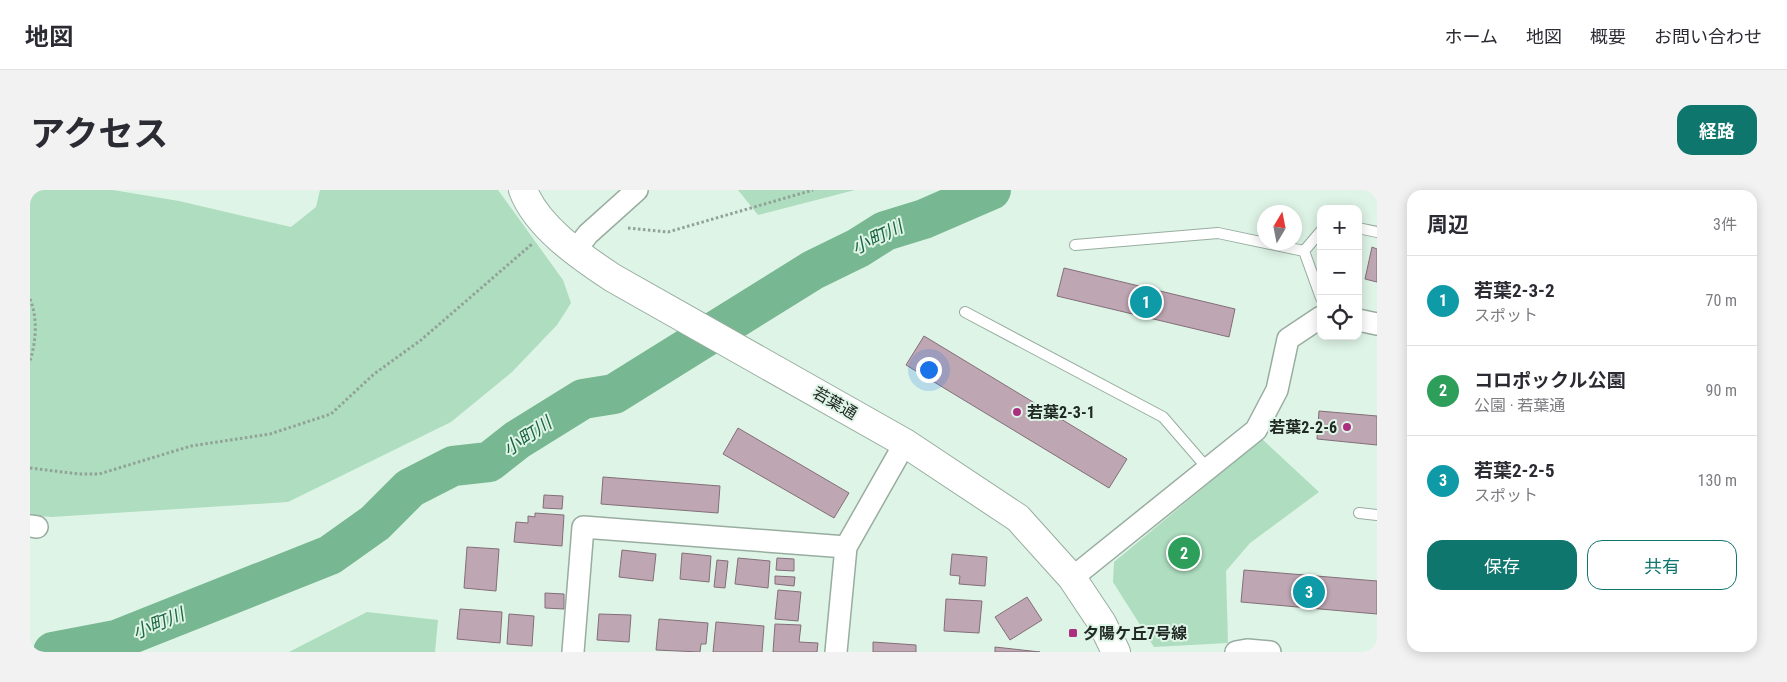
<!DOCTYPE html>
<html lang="ja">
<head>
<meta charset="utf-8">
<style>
	body { margin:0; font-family:"Roboto Condensed","Noto Sans JP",sans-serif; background:#f2f2f3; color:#2b2b33 }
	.controls { position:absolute; right:15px; top:15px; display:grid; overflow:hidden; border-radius:10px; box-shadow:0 2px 12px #0003 }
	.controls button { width:45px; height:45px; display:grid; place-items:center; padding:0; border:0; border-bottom:1px solid #e1e1e2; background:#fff; color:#2b2b33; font:25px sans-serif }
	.compass { position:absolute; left:1227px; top:15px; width:45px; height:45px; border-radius:50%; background:#fff; box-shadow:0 2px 12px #0003; rotate:10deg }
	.you { position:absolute; left:898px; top:179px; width:18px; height:18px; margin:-12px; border:4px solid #fff; border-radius:50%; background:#1a73e8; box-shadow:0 0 0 8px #1a73e833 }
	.badge { display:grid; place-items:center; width:32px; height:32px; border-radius:50%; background:#0f766e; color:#fff; font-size:16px; font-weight:700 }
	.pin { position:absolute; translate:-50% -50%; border:2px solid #fff; box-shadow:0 1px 5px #0006 }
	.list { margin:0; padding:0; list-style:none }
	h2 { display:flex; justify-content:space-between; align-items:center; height:65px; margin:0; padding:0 20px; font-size:21px }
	h2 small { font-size:16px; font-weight:400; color:#7c7c81 }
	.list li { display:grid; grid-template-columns:32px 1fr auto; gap:15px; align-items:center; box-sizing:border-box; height:90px; padding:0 20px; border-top:1px solid #e1e1e2 }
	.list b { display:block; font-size:19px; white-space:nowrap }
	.list p { margin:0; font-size:16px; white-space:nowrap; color:#7c7c81 }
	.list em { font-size:16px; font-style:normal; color:#7c7c81 }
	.actions { display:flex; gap:10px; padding:15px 20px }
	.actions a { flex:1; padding:11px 0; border:1px solid #0f766e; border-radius:15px; text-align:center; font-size:18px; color:#0f766e }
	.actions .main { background:#0f766e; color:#fff }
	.icon { flex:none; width:28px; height:28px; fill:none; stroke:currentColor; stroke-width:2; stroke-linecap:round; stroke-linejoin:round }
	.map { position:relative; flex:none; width:1347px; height:462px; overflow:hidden; border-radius:15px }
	header { display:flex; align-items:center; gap:30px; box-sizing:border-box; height:70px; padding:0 25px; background:#fff; border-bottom:1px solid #e1e1e2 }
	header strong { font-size:24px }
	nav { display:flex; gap:28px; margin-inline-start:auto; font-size:18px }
	.intro { display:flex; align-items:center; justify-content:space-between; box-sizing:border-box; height:120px; padding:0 30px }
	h1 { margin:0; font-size:35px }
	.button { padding:12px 22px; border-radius:15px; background:#0f766e; color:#fff; font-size:18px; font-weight:700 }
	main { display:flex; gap:30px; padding:0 30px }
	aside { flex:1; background:#fff; border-radius:15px; box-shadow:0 2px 12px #0003 }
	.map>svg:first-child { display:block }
</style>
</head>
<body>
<header>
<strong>地図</strong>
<nav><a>ホーム</a><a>地図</a><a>概要</a><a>お問い合わせ</a></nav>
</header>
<div class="intro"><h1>アクセス</h1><a class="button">経路</a></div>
<main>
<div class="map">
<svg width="1347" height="462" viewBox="0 0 1347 462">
	<rect width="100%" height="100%" fill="#def4e6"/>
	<path fill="#aeddbf" d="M0,0H83L149,11L261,37L286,17L290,0H468L533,90L541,113L527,135L482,182L421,232L258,312L21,327L0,325Z
		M708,0H825L728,25Z
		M1232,249L1289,302L1220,353L1196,381L1198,453L1124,457L1083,392L1084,372Z
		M337,422L408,430L405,462H259Z"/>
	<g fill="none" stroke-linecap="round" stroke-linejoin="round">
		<path stroke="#77b791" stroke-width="40" d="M23,462L86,450L300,365L345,333L380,298L423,276L459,272L487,250L553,209L584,204L783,80L828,58L855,41L894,29L961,0"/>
	</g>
	<path fill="#bea7b3" stroke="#836e78" d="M1342,57L1347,59V92L1335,89Z
		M1034,78L1205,119L1199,147L1027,106Z
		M894,146L1097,269L1079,298L876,175Z
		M1289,221L1347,226V255L1287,249Z
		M708,238L819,303L804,328L693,264Z
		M573,287L690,296L688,323L571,314Z
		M514,305L533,306L532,319L513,318Z
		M505,323L534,325L532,356L484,352L486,332L498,333V326L505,327Z
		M437,357L469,359L466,401L434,398Z
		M592,360L626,364L623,391L589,387Z
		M652,363L681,366L679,392L650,389Z
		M922,364L957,367L955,396L929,394L930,386L920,385Z
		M708,368L740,371L738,398L705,394Z
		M747,368L764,369V381L746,380Z
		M687,370L698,371L695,398L684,397Z
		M1214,380L1347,391V424L1211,412Z
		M745,386L765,387L764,396L745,394Z
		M748,400L771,402L768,431L745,429Z
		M515,403L534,404V419L515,418Z
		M997,407L1012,430L980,450L965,427Z
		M916,409L952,411L949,443L914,441Z
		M430,419L472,422L470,453L427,449Z
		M479,424L504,426L502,456L477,454Z
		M569,424L601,425L599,452L567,450Z
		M629,429L678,433L676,454H671L670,462L626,460Z
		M686,432L734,436L732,462H683Z
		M745,434L771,435L769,452L788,453L787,462H743Z
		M843,452L886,455V462H843Z
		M965,457L1010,462H965Z"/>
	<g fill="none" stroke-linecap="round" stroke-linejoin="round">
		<g stroke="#98ada0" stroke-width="12">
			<path id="lane" d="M1328,38L1347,42
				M1291,41L1274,61L1291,108
				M1045,55L1188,43L1274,61
				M935,122L1133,227L1178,279
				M1329,323L1347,325"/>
		</g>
		<g stroke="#98ada0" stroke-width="24">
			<path id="street" d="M544,62L558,44L607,0
				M1328,130L1347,134
				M0,336L7,337
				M1042,388L1226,240L1247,200L1258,149L1291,127
				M543,462L553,337L816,357
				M806,462L816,357L875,253
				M1206,462L1217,460L1240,462"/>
		</g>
		<g stroke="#98ada0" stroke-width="30">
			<path id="secondary" d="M493,0C507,37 551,67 583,88L875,253L988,328L1042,388L1072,433L1086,462"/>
		</g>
		<path stroke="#92a298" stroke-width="3" stroke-dasharray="2.5 2.5" stroke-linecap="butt" d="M598,38L638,42L783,0
			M0,109C8,128 6,152 0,171
			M0,278L49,284H69L161,256L240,244L301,224L344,184L391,150L502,54"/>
		<use href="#lane" stroke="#fff" stroke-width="10"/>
		<use href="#street" stroke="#fff" stroke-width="21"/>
		<use href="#secondary" stroke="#fff" stroke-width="28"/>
	</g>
	<g fill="#ac2f7f" stroke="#def4e6" stroke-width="2">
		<circle cx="987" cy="222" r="5"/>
		<circle cx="1317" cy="237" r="5"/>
		<rect x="1038" y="438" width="10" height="10" rx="2.5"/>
	</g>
	<g text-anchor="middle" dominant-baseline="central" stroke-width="4" stroke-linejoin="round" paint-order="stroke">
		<g font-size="16" fill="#212924" stroke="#def4e6">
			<text transform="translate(805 213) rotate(30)">若葉通</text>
		</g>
		<g font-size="16" font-weight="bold" fill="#212924" stroke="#def4e6" text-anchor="start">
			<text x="997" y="222">若葉2-3-1</text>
			<text x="1307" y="237" text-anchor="end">若葉2-2-6</text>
			<text x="1053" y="443">夕陽ケ丘7号線</text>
		</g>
		<g font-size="18" font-style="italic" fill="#1a6440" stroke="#def4e6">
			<text transform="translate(847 47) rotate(-26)">小町川</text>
			<text transform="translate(497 246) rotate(-34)">小町川</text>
			<text transform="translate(128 433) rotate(-22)">小町川</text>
		</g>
	</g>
</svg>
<div class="controls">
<button>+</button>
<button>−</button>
<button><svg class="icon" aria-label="locate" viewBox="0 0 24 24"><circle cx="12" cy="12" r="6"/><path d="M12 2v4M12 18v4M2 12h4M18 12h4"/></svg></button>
</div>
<svg class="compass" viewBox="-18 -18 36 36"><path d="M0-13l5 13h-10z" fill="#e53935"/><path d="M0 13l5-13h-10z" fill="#7c7c81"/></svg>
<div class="you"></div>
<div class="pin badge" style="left:1116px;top:112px;background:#0f9aa8">1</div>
<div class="pin badge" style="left:1154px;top:363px;background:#2e9e5b">2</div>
<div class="pin badge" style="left:1279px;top:402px;background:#0f9aa8">3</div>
</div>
<aside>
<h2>周辺<small>3件</small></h2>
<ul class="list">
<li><span class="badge" style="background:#0f9aa8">1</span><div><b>若葉2-3-2</b><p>スポット</p></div><em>70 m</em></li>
<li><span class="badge" style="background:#2e9e5b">2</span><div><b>コロポックル公園</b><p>公園 · 若葉通</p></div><em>90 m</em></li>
<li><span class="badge" style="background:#0f9aa8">3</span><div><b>若葉2-2-5</b><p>スポット</p></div><em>130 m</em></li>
</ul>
<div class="actions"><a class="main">保存</a><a>共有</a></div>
</aside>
</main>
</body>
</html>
